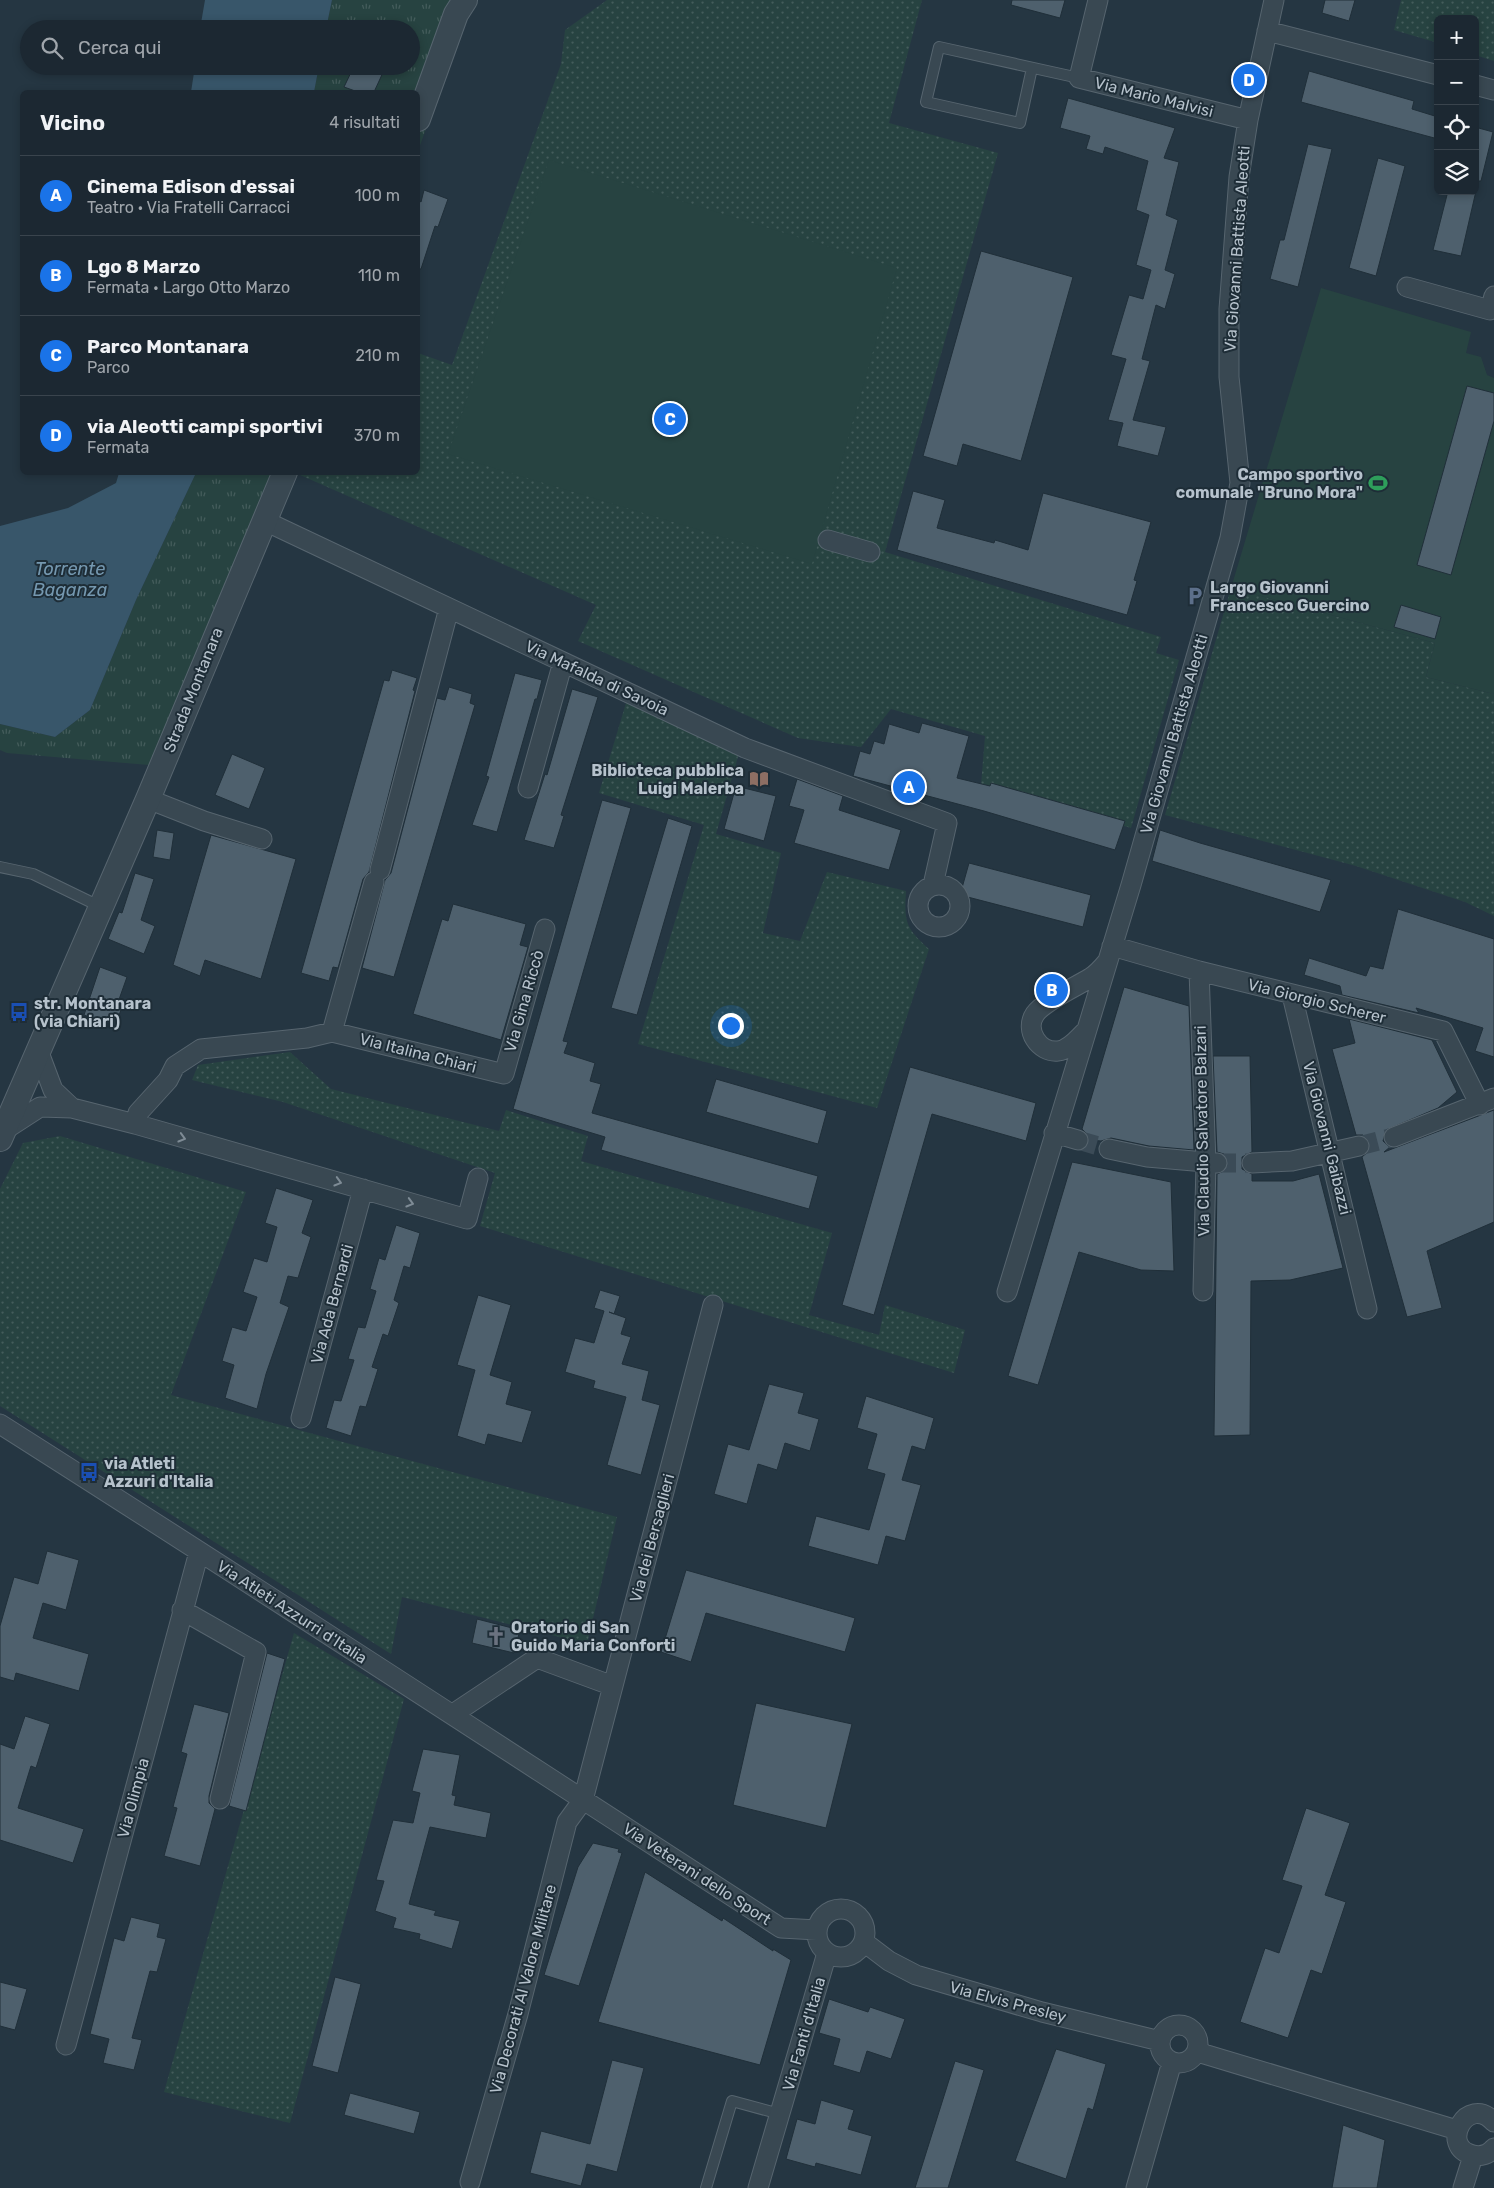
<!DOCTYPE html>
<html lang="it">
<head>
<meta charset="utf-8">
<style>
	body { margin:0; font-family:Rubik,sans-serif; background:#29343e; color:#f1f3f6 }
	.controls { position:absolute; right:15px; top:15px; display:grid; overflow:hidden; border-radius:8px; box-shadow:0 2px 8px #0003 }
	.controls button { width:45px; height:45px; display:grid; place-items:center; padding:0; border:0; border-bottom:1px solid #3a444d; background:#1c2832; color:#f1f3f6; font:25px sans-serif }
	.you { position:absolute; left:730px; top:1025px; width:18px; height:18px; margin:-12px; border:4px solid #fff; border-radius:50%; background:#1a73e8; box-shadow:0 0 0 8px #1a73e833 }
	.badge { display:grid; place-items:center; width:32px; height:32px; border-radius:50%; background:#1a73e8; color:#fff; font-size:16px; font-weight:700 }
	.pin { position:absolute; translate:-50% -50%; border:2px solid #fff; box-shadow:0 1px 5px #0006 }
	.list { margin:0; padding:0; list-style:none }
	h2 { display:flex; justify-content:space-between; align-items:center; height:65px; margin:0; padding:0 20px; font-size:21px }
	h2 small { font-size:16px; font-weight:400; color:#a0a6ac }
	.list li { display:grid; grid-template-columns:32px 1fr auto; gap:15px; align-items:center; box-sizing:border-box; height:80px; padding:0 20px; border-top:1px solid #3a444d }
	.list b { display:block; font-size:19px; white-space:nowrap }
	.list p { margin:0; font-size:16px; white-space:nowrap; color:#a0a6ac }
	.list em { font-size:16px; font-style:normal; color:#a0a6ac }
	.icon { flex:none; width:28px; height:28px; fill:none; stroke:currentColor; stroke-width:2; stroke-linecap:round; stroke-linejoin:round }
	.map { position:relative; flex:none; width:1494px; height:2188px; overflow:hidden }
	.search { position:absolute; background:#1c2832; box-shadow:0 2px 8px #0003; left:20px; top:20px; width:400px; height:55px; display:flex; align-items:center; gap:12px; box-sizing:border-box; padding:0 18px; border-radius:28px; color:#a0a6ac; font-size:19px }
	.panel { position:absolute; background:#1c2832; box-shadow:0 2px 8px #0003; left:20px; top:90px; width:400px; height:385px; border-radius:8px }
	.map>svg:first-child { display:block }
</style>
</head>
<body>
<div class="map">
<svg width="1494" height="2188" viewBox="0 0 1494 2188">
	<defs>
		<pattern id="grass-tufts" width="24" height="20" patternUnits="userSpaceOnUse" patternTransform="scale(1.25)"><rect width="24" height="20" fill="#274341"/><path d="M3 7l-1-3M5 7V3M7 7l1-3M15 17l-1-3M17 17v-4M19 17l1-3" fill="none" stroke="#445c5b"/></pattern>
		<pattern id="park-dots" width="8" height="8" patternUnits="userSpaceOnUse" patternTransform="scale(1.25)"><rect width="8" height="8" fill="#274341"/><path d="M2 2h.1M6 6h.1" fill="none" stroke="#445c5b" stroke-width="1.8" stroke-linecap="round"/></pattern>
	</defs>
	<rect width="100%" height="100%" fill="#253642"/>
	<path fill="url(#grass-tufts)" d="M332,0H452L467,14L418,151V92H314L319,66H411V29H326Z
		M196,473H289L149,765L7,753L0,750V724L55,737L90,710L136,600Z"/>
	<path fill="url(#park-dots)" d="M607,0H922L889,123L998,153L885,552L1161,637L1156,653L1179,660L1131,828L981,785L985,736L891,709L861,747L798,738L578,641L596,605L300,475L301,472H418V353L452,365L561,64L565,30Z
		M1401,0H1494V61L1475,55V19H1438V43L1394,30Z
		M1231,588L1435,643L1426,677L1494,694V916L1465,902L1356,866L1165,815Z
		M626,703L739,753L716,834L781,853L763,933L800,941L827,872L906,891C904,923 906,928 929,949L877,1108L638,1044L704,825L599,793Z
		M290,1052L331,1089L499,1131L506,1110L588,1136L581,1161L832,1233L809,1315L879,1335L885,1305L965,1330L954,1373L480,1226L495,1173L283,1102L192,1080L198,1065Z
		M60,1136L246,1192L171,1395L617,1517L587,1644L402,1597L391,1654L0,1406V1189L23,1143Z
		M294,1633L404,1699L290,2123L164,2092Z"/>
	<path fill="#274341" d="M549,160L897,268L812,564L448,454Z
		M1321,288L1471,332L1466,353L1481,357L1487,375L1494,378V694L1426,677L1435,643L1231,588Z"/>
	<path fill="#38566a" d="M205,0H332L326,29H200Z
		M195,66H319L314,92H191Z
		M119,473H196L136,600L90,710L55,737L0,724V526L68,508L116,483Z"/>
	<path fill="#4e606d" stroke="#202f39" d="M1012,0H1065L1060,18L1011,5Z
		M1325,0H1355L1349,21L1322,13Z
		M354,66H386L374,92H358L344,87Z
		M1309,71L1414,101L1412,109L1438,117V139L1301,102Z
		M1068,98L1175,128L1164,158L1179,162L1166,215L1178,220L1165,270L1175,274L1165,309L1156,305L1142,359L1150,361L1133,420L1166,427L1158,456L1117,446L1123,423L1108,420L1126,359L1111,355L1129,295L1143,299L1151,270L1136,265L1149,215L1136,210L1148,161L1105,147L1103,154L1086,149L1090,136L1060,128Z
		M1475,127L1493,132L1481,181H1475Z
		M1308,144L1332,149L1298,287L1270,279L1280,240H1284Z
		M1378,158L1405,166L1376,276L1349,268Z
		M424,190L448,199L438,227L435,226L421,269H418V200L421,202Z
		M1448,191H1476L1461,256L1433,250Z
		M981,251L1073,277L1021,461L963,444L957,466L923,456Z
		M1467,386L1494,393V421L1451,575L1417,565Z
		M913,491L945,500L937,528L994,543L995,540L1028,550L1043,493L1151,522L1134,580L1137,581L1127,615L897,550Z
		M1401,605L1441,617L1435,639L1394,627Z
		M392,670L417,678L413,690L415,691L369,872L363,879L338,968L333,967L329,981L301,973L384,680L389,681Z
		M515,673L542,680L537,699H535L497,832L472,825L489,777L486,776Z
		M449,687L472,694L470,703L475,705L394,977L362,968L385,880L391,873L437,698L445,700Z
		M572,689L598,697L561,815L564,816L554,848L524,840L545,774L547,775Z
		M922,723L969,736L957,778L990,786L991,783L1125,821L1115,850L984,811L853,776L860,751L870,754L874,741L884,744L889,724L919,733Z
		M232,754L265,768L249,809L215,795Z
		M797,779L843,796L839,810L901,830L889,870L794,843L804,810L789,806Z
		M736,786L776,796L764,841L724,829Z
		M602,800L631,808L563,1041L568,1042L564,1053L595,1063L590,1081L601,1084L592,1113L818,1176L809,1209L601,1150L605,1137L513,1109Z
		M668,818L692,826L637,1015L611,1008Z
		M157,830L174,833L170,860L153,857Z
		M1160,830L1200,843L1331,880L1320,912L1152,861Z
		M211,835L296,859L261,979L205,960L200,976L173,965Z
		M969,863L1091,895L1083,927L960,895Z
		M135,873L154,879L141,920L155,926L144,954L108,939L119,912L122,913Z
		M453,904L526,924L520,945L528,947L501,1040L413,1014L442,919L448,921Z
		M1398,909L1494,939V1057L1475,1051L1483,1028L1416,1008L1419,1013L1342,995L1340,986L1304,975L1309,958L1366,976L1370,966L1383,969Z
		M100,967L127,977L116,1008L121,1010L115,1026L84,1015Z
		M1124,987L1189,1006L1194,1150L1149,1146L1111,1138L1101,1141L1089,1140L1086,1133L1082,1129Z
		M1349,1019L1432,1040L1457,1092L1438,1108L1386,1130L1383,1141L1390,1147L1384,1152L1494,1110V1222L1427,1251L1442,1308L1407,1317L1362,1157L1370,1150V1143L1363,1135H1356L1332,1049L1355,1043Z
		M1213,1056H1250L1252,1152L1242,1157V1169L1252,1174V1181H1293L1319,1174L1343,1268L1290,1280L1251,1281L1250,1435L1214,1436L1217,1174L1226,1170L1228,1163L1224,1154L1217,1152Z
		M910,1067L1036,1103L1026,1141L932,1114L874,1315L842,1305Z
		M716,1079L827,1111L818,1144L706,1112Z
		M1072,1162L1171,1182L1174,1271L1141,1270L1079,1252L1038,1385L1008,1376Z
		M276,1188L313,1200L302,1233L311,1237L298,1278L288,1276L280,1303L289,1307L266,1374L257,1409L225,1398L234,1365L222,1361L232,1327L246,1331L257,1297L243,1292L254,1258L267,1262L277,1227L265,1223Z
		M396,1225L420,1233L410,1268L404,1266L394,1300L399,1303L388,1336L383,1334L372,1367L378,1369L366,1407L360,1406L351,1436L326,1428L334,1400L341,1401L354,1360L348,1359L358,1327L365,1328L376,1291L370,1289L379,1258L385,1260Z
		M600,1290L620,1296L614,1314L609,1312L626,1318L621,1334L631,1337L622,1364L649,1371L642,1400L660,1405L641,1475L607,1465L626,1397L593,1388L595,1381L565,1372L575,1338L594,1343L604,1311L594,1308Z
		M478,1295L511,1305L490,1375L512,1382L506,1404L532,1411L522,1443L488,1434L485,1445L457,1436L475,1370L457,1365Z
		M769,1384L804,1393L798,1413L819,1419L810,1451L785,1443L777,1470L758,1464L747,1504L714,1494L728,1444L749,1450Z
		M866,1396L934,1418L925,1450L912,1446L902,1480L921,1485L905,1541L886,1536L878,1565L808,1546L816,1516L869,1530L885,1474L867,1469L877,1434L857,1428Z
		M47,1551L79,1560L66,1610L43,1603L33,1638L89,1654L79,1691L16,1673L14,1681L0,1677V1626L14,1577L38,1584Z
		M686,1570L855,1618L845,1652L706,1613L691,1662L661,1652Z
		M477,1619L520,1630L514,1653L472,1643Z
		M267,1653L285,1659L246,1811L229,1806Z
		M756,1703L852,1724L826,1828L733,1805Z
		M194,1704L229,1713L209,1796V1803L215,1809L200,1866L164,1856L177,1808L173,1807L187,1754L181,1752Z
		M25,1716L50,1724L36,1768L31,1766L18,1808L84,1829L73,1863L0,1840V1744L14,1749Z
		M423,1749L460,1755L452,1795L456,1796L454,1805L491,1813L486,1838L430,1827L409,1904L436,1911L434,1915L460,1921L452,1949L419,1939L420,1934L393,1928L396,1918L375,1911L384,1881L376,1880L393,1820L413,1823L420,1793L412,1791Z
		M1306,1808L1350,1823L1325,1895L1346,1902L1322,1974L1311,1970L1288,2038L1240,2022L1265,1948L1279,1953L1302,1886L1282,1880Z
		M593,1843L619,1849L618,1852L622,1853L579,1986L544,1975L578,1867Z
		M645,1872L722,1921L723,1918L773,1951V1949L791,1960L760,2065L598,2022Z
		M131,1917L160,1924L157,1937L166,1939L157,1972L150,1971L132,2038L142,2040L134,2070L103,2063L109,2039L90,2034L114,1938L124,1941Z
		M335,1977L361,1984L338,2073L312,2066Z
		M0,1982L27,1989L15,2030L0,2026Z
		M829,1999L868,2012L870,2007L905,2019L891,2059L867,2051L860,2073L833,2065L840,2039L819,2033Z
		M1056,2049L1106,2064L1093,2110L1088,2108L1066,2179L1015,2161Z
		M612,2060L644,2068L617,2172L587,2164L581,2186L530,2173L541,2131L590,2144Z
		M955,2061L984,2070L948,2188H915Z
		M350,2093L420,2112L414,2134L344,2115Z
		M821,2100L854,2110L848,2129L872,2136L861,2175L816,2163L815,2167L786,2159L797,2119L815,2124Z
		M1343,2125L1385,2140L1377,2188H1332Z"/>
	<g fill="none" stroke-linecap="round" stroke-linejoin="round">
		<path stroke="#3b4b57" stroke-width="19" stroke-dasharray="19 9" stroke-linecap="butt" d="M1078,1140L1109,1149
			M1359,1146L1394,1137
			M1217,1163H1252"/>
		<g stroke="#57656f" stroke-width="12">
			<path id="service" d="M1032,68L1020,123L926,102L939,47L1079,78
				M0,867L33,874L101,907
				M706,2188L732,2101L780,2114"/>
		</g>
		<g stroke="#57656f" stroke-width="21">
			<path id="minor" d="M1098,0L1079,78L1248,120
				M1267,31L1438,75
				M1475,85L1494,90
				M1407,287L1490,310L1494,296
				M265,521L745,748L947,823L933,885
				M828,540L870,552
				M528,788L563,662
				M148,799L204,821L262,839
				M380,870L449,608
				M918 906a21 21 0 1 1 42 0a21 21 0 1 1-42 0Z
				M1112,946L1199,971L1443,1031L1480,1105
				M1199,971L1206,1163L1203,1291
				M1292,995L1367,1309
				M1086,1031C1078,1038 1070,1050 1058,1051C1039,1053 1024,1030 1035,1014C1043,1002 1077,986 1090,978C1097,974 1102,968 1107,962
				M332,1032L374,882
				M38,1050L53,1090L72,1108
				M135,1124L467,1219L478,1178
				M3,1131L40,1107L72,1108L135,1124L138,1113L168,1080L175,1066L201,1049L307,1038L332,1032L504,1074L545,929
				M1054,1133L1078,1140
				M1394,1137L1494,1098
				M1109,1149L1147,1157L1217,1163
				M1252,1163L1292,1161L1359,1146
				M1007,1292L1131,885L1230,538L1240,483L1229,377V309L1239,177L1248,120L1274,0
				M301,1418L363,1189
				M0,1424C262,1590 521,1760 781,1928L817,1930
				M182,1610L256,1652L220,1799
				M453,1714L537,1658L613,1686
				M817 1933a24 24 0 1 1 48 0a24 24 0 1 1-48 0Z
				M864,1942L889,1961L916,1975L1042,2012L1160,2041
				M1160 2044a19 19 0 1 1 38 0a19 19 0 1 1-38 0Z
				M66,2045L199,1552
				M1198,2050L1204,2054L1457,2130
				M1494,2122C1467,2093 1438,2147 1473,2155C1481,2157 1489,2154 1494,2148
				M470,2182L518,2014L567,1822L583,1800L713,1305
				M758,2188L827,1953
				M1136,2188L1172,2062
				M1463,2188L1473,2156"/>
		</g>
		<g stroke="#57656f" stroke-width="26">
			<path id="tertiary" d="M418,119L456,14L465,0
				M0,1139L148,799L285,472"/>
		</g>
		<use href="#service" stroke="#394852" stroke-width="10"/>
		<use href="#minor" stroke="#394852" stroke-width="19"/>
		<use href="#tertiary" stroke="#394852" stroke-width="24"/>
	</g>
	<defs><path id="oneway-chevron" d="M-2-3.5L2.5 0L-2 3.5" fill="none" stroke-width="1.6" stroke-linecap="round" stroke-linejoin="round" transform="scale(1.25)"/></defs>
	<g stroke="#7e8b95">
		<use href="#oneway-chevron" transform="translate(182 1138) rotate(16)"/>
		<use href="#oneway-chevron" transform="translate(338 1182) rotate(16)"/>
		<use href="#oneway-chevron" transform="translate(410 1203) rotate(16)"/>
	</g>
	<defs>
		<g id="stadium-bare" transform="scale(1.5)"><path d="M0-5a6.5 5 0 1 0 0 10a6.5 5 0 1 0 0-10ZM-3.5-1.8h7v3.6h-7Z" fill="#2e9e5b" stroke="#1e2d37" stroke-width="2.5" paint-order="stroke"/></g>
		<g id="parking-bare" transform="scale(1.5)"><path d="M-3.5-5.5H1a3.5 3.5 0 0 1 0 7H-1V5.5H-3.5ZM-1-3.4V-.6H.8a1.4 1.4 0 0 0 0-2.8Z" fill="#5c6f8a" stroke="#1e2d37" stroke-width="2.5" paint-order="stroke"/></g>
		<g id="library-bare" transform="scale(1.5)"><path d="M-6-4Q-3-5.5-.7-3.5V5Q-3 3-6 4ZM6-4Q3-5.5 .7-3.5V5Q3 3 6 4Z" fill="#8d6e63" stroke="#1e2d37" stroke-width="2.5" paint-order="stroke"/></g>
		<g id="bus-bare" transform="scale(1.5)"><path d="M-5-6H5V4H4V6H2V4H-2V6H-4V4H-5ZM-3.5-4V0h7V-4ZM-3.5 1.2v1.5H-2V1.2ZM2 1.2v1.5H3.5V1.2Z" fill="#1a4fb4" stroke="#1e2d37" stroke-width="2.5" paint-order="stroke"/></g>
		<g id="church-bare" transform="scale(1.5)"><path d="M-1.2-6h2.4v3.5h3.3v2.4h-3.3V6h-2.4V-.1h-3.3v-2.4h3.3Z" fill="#6b7280" stroke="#1e2d37" stroke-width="2.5" paint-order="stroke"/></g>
	</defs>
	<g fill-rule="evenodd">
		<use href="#stadium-bare" x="1378" y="483"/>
		<use href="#parking-bare" x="1195" y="596"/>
		<use href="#library-bare" x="759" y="779"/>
		<use href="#bus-bare" x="19" y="1012"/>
		<use href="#bus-bare" x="89" y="1472"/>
		<use href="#church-bare" x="496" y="1636"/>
	</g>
	<g text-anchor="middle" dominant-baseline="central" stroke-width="4" stroke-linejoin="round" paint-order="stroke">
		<g font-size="16" fill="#b6c2cc" stroke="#1e2d37">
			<text transform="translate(1154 97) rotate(14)">Via Mario Malvisi</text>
			<text transform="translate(1237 249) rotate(-86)">Via Giovanni Battista Aleotti</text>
			<text transform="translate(597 678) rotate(25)">Via Mafalda di Savoia</text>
			<text transform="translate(193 690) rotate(-68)">Strada Montanara</text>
			<text transform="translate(1174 734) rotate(-74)">Via Giovanni Battista Aleotti</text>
			<text transform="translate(524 1001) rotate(-74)">Via Gina Riccò</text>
			<text transform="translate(1317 1001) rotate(14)">Via Giorgio Scherer</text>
			<text transform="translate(418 1053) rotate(14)">Via Italina Chiari</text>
			<text transform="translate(1202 1131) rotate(-91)">Via Claudio Salvatore Balzari</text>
			<text transform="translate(1327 1138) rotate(76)">Via Giovanni Gaibazzi</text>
			<text transform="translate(332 1304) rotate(-75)">Via Ada Bernardi</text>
			<text transform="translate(652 1538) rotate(-75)">Via dei Bersaglieri</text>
			<text transform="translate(292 1612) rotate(33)">Via Atleti Azzurri d'Italia</text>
			<text transform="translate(133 1798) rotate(-75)">Via Olimpia</text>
			<text transform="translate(697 1874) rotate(33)">Via Veterani dello Sport</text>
			<text transform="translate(523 1989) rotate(-75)">Via Decorati Al Valore Militare</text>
			<text transform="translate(1008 2002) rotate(15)">Via Elvis Presley</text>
			<text transform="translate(804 2034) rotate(-74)">Via Fanti d'Italia</text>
		</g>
		<g font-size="16" font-weight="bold" fill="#b6c2cc" stroke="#1e2d37" text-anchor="start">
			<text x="1363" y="474" text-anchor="end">Campo sportivo<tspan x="1363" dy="18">comunale "Bruno Mora"</tspan></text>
			<text x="1210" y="587">Largo Giovanni<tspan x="1210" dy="18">Francesco Guercino</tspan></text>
			<text x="744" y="770" text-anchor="end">Biblioteca pubblica<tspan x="744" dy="18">Luigi Malerba</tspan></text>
			<text x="34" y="1003">str. Montanara<tspan x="34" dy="18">(via Chiari)</tspan></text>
			<text x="104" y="1463">via Atleti<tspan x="104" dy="18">Azzuri d'Italia</tspan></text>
			<text x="511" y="1627">Oratorio di San<tspan x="511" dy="18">Guido Maria Conforti</tspan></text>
		</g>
		<g font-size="18" font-style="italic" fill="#7598b0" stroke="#1e2d37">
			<text x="70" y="569">Torrente<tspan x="70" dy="21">Baganza</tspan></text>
		</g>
	</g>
</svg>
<div class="controls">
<button>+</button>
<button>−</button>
<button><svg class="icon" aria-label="locate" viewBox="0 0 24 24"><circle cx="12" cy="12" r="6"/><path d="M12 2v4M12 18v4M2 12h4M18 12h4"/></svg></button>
<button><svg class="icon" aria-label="layers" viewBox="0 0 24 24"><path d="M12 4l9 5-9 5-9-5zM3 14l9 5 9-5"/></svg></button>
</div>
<div class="you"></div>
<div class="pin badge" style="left:909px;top:787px">A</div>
<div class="pin badge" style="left:1052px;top:990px">B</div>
<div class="pin badge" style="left:670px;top:419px">C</div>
<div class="pin badge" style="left:1249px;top:80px">D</div>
<div class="search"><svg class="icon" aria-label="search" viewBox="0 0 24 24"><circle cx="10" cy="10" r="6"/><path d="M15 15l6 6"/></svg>Cerca qui</div>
<section class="panel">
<h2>Vicino<small>4 risultati</small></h2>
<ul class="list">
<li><span class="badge">A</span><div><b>Cinema Edison d'essai</b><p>Teatro · Via Fratelli Carracci</p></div><em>100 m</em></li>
<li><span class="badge">B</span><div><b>Lgo 8 Marzo</b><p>Fermata · Largo Otto Marzo</p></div><em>110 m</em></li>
<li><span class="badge">C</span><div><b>Parco Montanara</b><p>Parco</p></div><em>210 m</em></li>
<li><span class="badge">D</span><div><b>via Aleotti campi sportivi</b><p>Fermata</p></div><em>370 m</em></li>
</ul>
</section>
</div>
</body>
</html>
